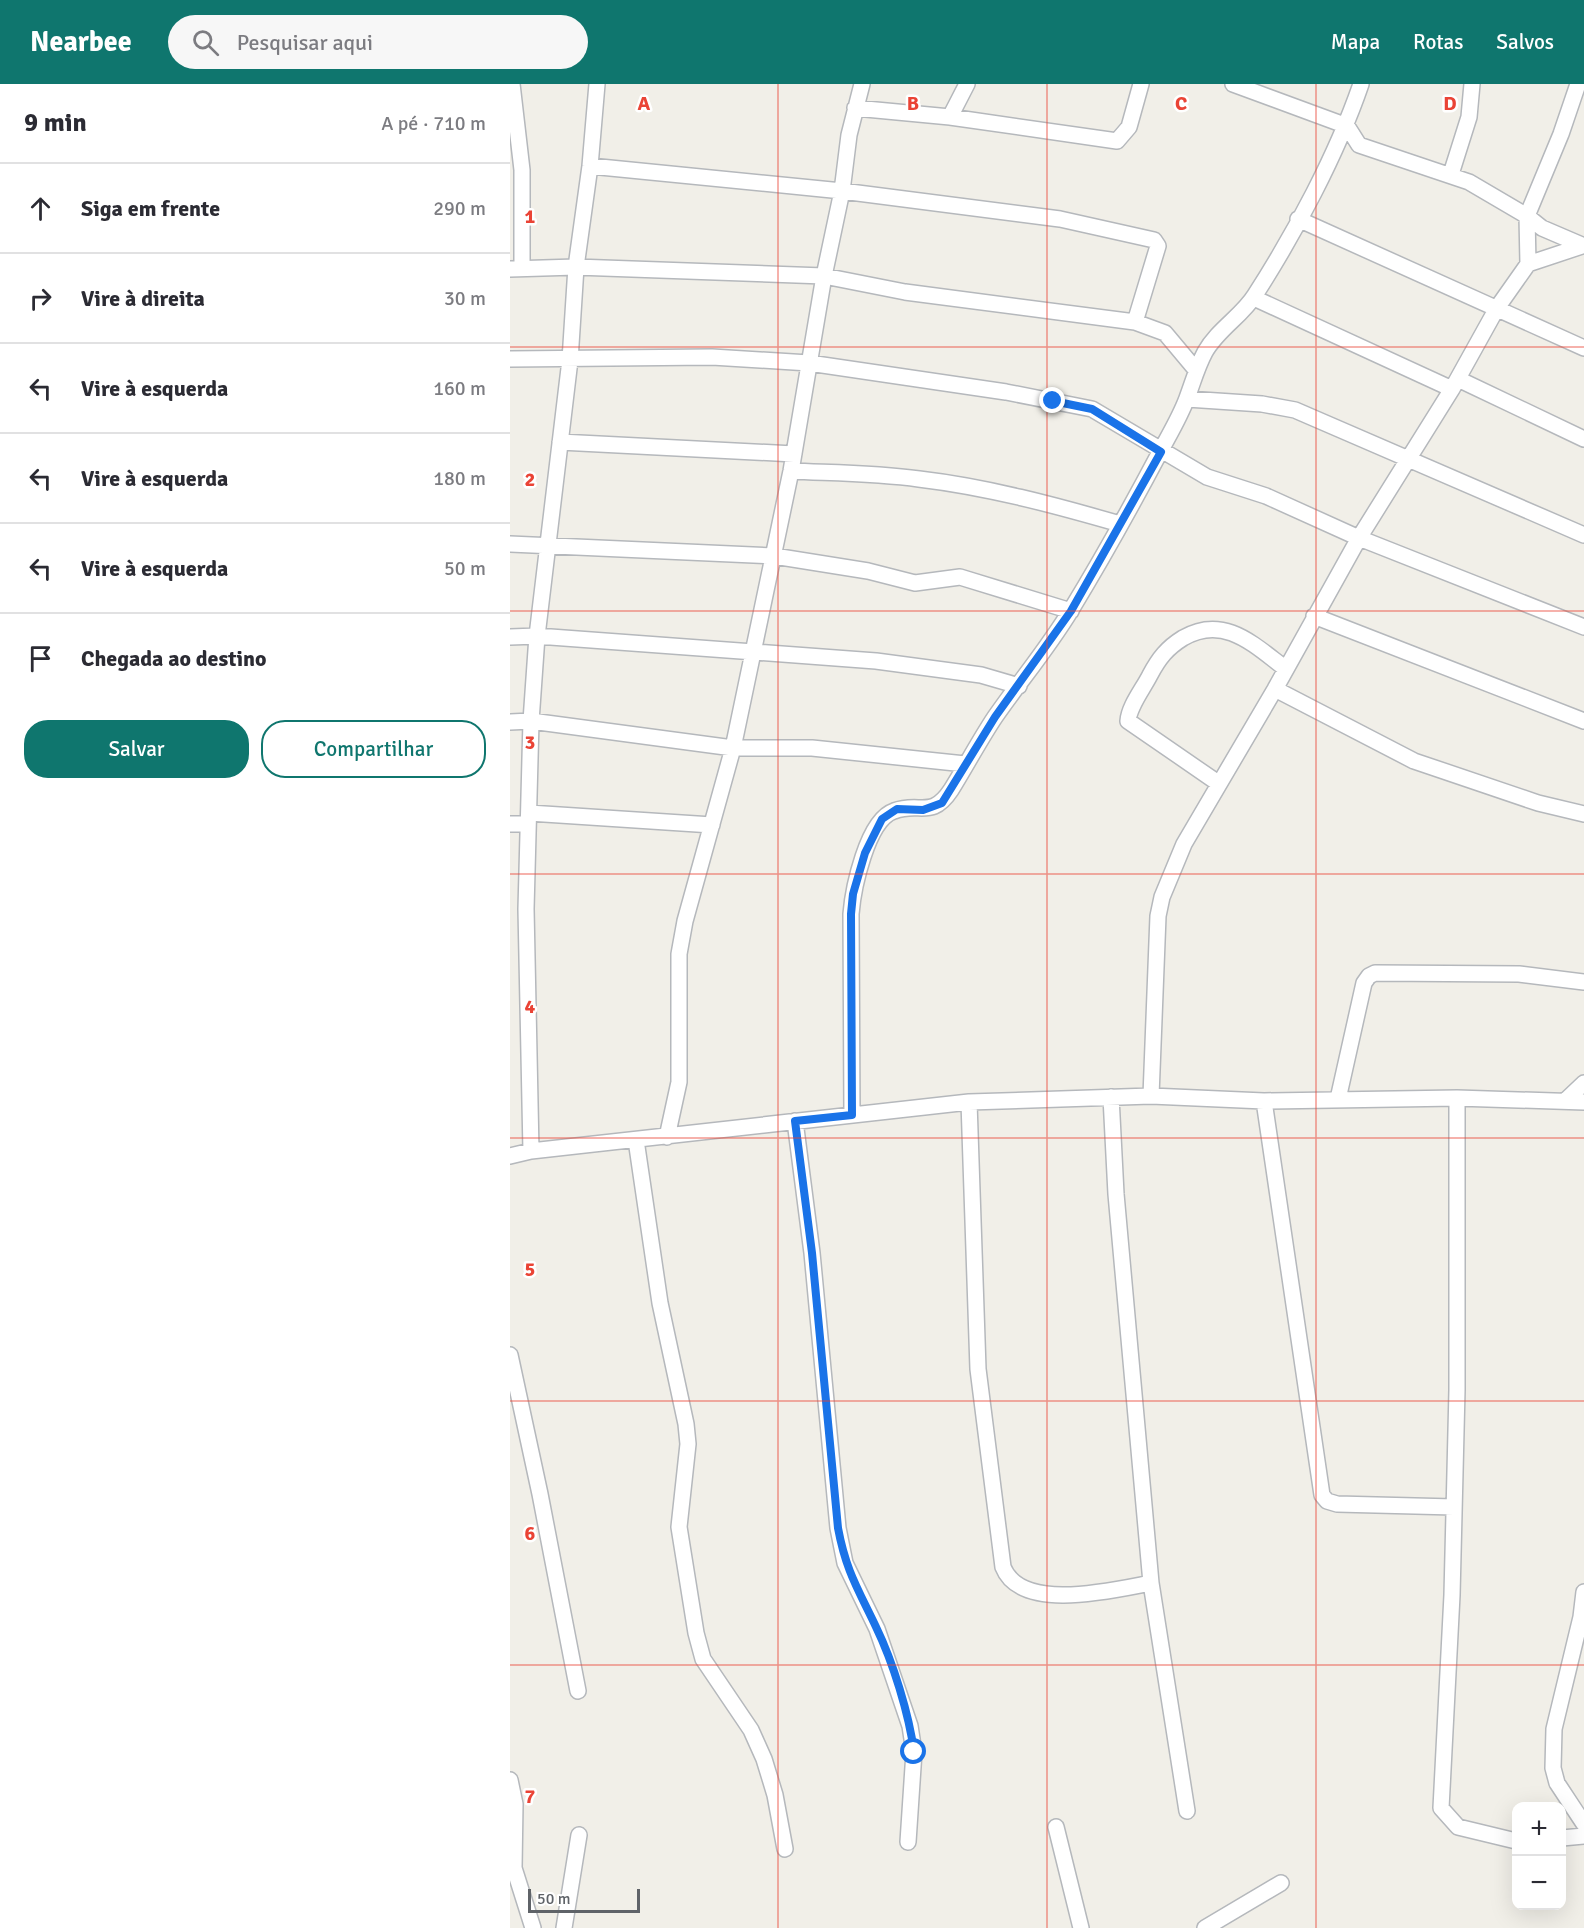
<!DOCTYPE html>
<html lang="pt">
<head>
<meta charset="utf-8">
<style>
	body { margin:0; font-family:Signika,sans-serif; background:#f7f7f7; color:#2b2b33 }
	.controls { position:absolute; right:18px; bottom:18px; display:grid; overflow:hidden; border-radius:12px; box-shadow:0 6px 24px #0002 }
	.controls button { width:54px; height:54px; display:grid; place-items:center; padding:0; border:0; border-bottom:2px solid #e1e1e2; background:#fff; color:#2b2b33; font:30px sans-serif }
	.scale { position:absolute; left:18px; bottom:15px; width:112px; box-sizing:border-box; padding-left:6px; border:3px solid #5f6368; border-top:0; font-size:16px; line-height:21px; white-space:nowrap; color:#5f6368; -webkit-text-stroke:4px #fff; paint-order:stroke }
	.stop { position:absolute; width:18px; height:18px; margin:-14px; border:4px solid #1a73e8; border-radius:50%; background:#fff }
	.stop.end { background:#1a73e8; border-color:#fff; box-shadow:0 2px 6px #0008 }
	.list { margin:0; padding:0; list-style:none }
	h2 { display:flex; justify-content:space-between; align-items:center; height:78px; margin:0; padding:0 24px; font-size:26px }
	h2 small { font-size:20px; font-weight:400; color:#7c7c81 }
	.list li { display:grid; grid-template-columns:39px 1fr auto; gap:18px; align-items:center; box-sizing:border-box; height:90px; padding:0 24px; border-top:2px solid #e1e1e2 }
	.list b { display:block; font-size:22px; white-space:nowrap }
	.list em { font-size:20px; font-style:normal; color:#7c7c81 }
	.actions { display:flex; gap:12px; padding:18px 24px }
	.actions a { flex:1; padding:14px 0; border:2px solid #0f766e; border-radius:24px; text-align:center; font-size:21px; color:#0f766e }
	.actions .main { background:#0f766e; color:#fff }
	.icon { flex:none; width:33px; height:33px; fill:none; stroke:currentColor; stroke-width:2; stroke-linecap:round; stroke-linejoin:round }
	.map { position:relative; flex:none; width:1074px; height:1844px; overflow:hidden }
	header { display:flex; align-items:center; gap:36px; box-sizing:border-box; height:84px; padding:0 30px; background:#0f766e; color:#fff }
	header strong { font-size:28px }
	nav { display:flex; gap:33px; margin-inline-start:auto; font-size:21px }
	.search { width:420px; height:54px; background:#f7f7f7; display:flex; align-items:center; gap:15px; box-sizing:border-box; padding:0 21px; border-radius:33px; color:#7c7c81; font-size:22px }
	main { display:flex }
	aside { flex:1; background:#fff }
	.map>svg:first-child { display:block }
</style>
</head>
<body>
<header>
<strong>Nearbee</strong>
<div class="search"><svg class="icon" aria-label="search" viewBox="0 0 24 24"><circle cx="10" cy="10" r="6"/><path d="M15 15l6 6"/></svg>Pesquisar aqui</div>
<nav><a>Mapa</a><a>Rotas</a><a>Salvos</a></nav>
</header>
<main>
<aside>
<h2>9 min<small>A pé · 710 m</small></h2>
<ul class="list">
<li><svg class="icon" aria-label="ahead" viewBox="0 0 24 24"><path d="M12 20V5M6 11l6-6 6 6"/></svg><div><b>Siga em frente</b></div><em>290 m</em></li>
<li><svg class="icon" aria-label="right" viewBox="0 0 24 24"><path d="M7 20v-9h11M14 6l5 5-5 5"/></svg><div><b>Vire à direita</b></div><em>30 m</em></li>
<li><svg class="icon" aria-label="left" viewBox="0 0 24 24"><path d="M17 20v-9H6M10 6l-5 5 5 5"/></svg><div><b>Vire à esquerda</b></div><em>160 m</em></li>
<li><svg class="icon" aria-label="left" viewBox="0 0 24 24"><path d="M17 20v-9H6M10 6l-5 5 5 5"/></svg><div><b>Vire à esquerda</b></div><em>180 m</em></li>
<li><svg class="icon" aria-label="left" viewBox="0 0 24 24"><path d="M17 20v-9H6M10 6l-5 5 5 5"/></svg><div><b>Vire à esquerda</b></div><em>50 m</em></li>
<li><svg class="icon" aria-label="arrive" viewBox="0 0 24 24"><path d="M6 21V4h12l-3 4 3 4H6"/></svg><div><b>Chegada ao destino</b></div></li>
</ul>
<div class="actions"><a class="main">Salvar</a><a>Compartilhar</a></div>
</aside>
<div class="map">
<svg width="1074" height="1844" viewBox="0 0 1074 1844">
	<rect width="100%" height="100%" fill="#f1efe8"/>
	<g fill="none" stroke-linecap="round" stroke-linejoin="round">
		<g stroke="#b5b8bc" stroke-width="18">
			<path id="street" d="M2,0L12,86V184
				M723,0L837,42L849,61L959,98L1017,132L1032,144L1074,162
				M345,24L440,33L607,57L619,43L631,0
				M440,33L457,0
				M80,82L332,107L550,135L644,156L648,162L625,238
				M941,90L959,33L962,0
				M788,135L1074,264
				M1018,180L1017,132L1051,50L1068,0
				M0,185L66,183L314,192L395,208L625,238L655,249L686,286
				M744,214L942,305
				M0,275L202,273L299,279L496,308L582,325L697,393L756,412L849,454L1074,543
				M948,295L1074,355
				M677,315L752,320L785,326L1074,451
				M50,358L284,370
				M281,387C323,389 366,389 409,395C477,403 544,421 610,440
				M0,460L264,472L358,487L405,499L450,493L561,527
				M804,532L1074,637
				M0,553L27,552L366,577L471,591L509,602
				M765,605L904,677L1028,719L1074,730
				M0,638L21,637L223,664H302L455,680
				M708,699L618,637C619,622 633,605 640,591C649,574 657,564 673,554C714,530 744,561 776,585
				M19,729L202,741
				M0,740H18
				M641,1012L648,832L652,813L674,760L765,605L849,454L942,305L987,224L1018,180L1072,162
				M601,1013L606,1110L641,1499L677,1727
				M947,1014V1306L942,1511L931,1724L948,1743L1006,1757
				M828,1015L854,899L859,892L865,889L1009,890L1074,898
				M754,1017L812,1411L817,1417L827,1420L944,1423
				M1055,1017L1074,999
				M459,1018L468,1285L493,1483C511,1529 604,1506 641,1499
				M342,1031L341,830C343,805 357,736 384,727C410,717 421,736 441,706C456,682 469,657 485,633C510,597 538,564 561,526C592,475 622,421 650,368C659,351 670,333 677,314C683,298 687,283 695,268C708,245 732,232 745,211C785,149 827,70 851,0
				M285,1037L302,1169L328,1444L335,1479L367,1545L400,1642L404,1668L398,1758
				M157,1053L169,998V870L175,837L223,664L281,387L314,192L332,107L339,51L352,0
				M126,1056L150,1219L176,1340L178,1360L169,1443L186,1549L193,1575L241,1646L254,1675L265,1711L275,1765
				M21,1067L16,825L21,637L27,552L60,276L66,183L80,82L87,0
				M0,1072L21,1067L459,1018L641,1012L754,1017L947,1014L1074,1018
				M0,1271L30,1410L68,1607
				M1074,1508L1071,1533L1044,1645L1043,1684L1047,1699L1074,1740
				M0,1696L5,1720L4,1784L23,1844
				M546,1743L571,1844
				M1052,1754L1074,1752
				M54,1844L69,1751
				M695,1844L771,1799"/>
		</g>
		<use href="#street" stroke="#fff" stroke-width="15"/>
	</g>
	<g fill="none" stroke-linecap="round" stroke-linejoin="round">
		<path stroke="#1a73e8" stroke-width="8" d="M404,1668C399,1630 383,1578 366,1543C348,1505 336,1487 328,1444L302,1169L285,1037L342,1031L341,830L343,810L355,769L372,735L387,725L413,726L432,719L485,633L561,527L651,368L582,325L543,317"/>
	</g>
	<path fill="none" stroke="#ea4335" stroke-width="1.5" stroke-opacity="0.55" d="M268,0V1844M537,0V1844M806,0V1844M0,263H1074M0,527H1074M0,790H1074M0,1054H1074M0,1317H1074M0,1581H1074"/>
	<g font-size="20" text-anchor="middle" font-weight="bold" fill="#ea4335" stroke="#fff" stroke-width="5" stroke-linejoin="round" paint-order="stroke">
		<text x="134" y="26">A</text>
		<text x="403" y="26">B</text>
		<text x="671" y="26">C</text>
		<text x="940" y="26">D</text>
		<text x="20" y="139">1</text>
		<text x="20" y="402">2</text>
		<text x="20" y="665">3</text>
		<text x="20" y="929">4</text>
		<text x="20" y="1192">5</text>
		<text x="20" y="1456">6</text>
		<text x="20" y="1719">7</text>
	</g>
</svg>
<div class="controls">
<button>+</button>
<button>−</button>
</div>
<div class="scale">50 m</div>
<div class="stop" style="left:404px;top:1668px"></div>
<div class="stop end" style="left:543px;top:317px"></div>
</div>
</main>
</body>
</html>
